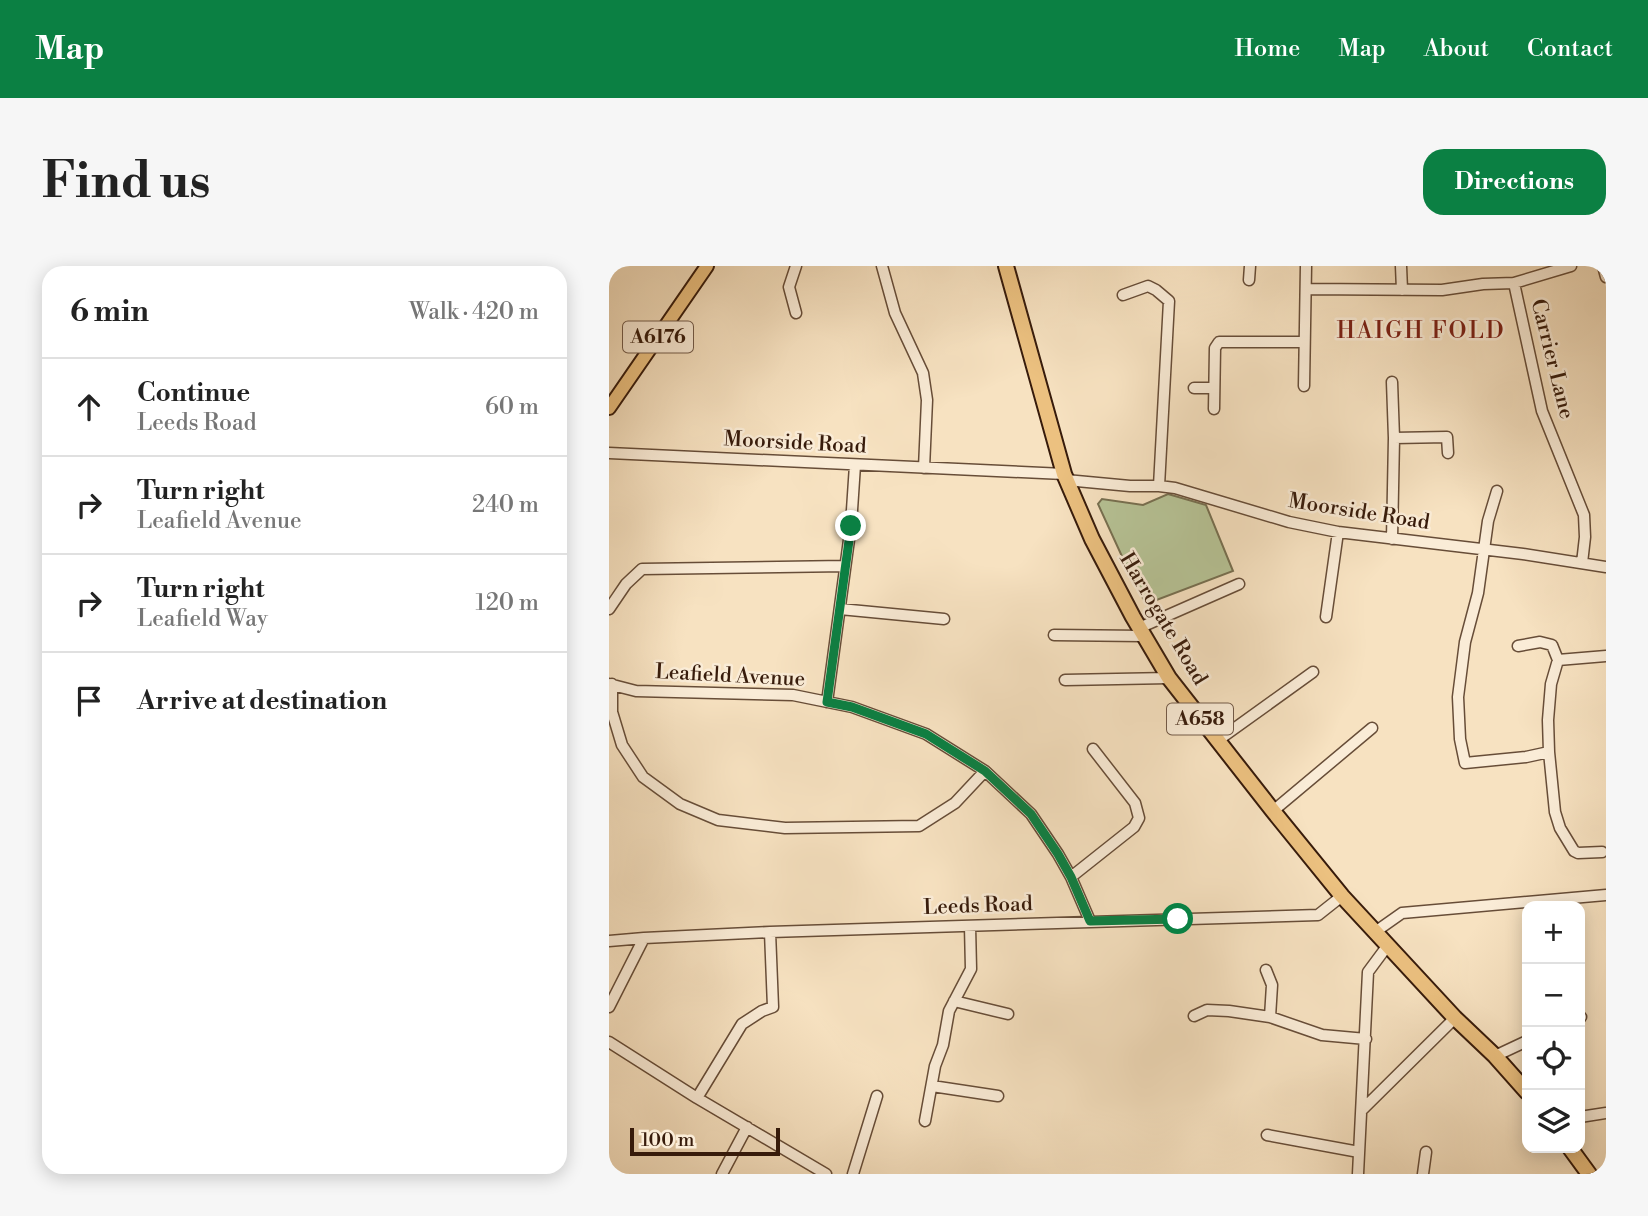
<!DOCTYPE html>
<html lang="en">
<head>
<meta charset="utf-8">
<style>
	body { margin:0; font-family:"Libre Bodoni",serif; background:#f6f6f6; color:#222 }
	.controls { position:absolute; right:21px; bottom:21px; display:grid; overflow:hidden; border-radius:14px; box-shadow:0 4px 18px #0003 }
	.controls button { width:63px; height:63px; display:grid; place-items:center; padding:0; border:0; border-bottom:2px solid #e0e0e0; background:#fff; color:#222; font:35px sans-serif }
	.scale { position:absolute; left:21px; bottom:18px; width:150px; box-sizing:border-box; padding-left:7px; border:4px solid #371b0b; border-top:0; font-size:19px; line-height:24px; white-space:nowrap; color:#371b0b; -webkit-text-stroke:5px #faecd7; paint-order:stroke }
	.stop { position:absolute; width:21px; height:21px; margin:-16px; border:5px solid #0b8043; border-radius:50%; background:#fff }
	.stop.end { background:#0b8043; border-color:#fff; box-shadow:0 2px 7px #0008 }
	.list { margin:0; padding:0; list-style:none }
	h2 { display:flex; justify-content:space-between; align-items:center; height:91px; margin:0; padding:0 28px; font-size:30px }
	h2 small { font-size:23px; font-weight:400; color:#767676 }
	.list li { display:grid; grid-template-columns:46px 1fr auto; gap:21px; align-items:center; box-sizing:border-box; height:98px; padding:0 28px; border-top:2px solid #e0e0e0 }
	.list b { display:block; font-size:26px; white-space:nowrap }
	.list p { margin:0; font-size:23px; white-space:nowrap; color:#767676 }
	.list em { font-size:23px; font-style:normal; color:#767676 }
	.icon { flex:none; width:38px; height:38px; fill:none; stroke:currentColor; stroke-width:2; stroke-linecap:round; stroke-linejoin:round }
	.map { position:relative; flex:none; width:997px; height:908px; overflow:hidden; border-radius:21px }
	header { display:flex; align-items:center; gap:42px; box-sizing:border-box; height:98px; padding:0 35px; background:#0b8043; color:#fff }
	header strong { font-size:33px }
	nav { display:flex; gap:38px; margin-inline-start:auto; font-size:24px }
	.intro { display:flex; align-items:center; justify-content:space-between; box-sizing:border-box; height:168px; padding:0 42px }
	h1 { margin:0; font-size:49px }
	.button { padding:18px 32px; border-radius:21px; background:#0b8043; color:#fff; font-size:24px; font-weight:700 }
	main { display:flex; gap:42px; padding:0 42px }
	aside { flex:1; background:#fff; border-radius:21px; box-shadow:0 4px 18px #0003 }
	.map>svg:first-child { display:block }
</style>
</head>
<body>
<header>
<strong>Map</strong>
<nav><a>Home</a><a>Map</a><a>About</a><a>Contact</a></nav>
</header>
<div class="intro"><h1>Find us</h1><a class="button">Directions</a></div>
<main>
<aside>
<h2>6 min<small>Walk · 420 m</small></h2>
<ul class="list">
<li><svg class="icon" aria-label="ahead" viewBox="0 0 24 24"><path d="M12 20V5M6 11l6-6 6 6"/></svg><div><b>Continue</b><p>Leeds Road</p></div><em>60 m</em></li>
<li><svg class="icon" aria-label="right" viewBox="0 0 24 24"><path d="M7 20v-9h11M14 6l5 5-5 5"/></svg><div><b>Turn right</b><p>Leafield Avenue</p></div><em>240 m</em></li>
<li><svg class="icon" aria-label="right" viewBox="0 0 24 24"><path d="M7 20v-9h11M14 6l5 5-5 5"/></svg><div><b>Turn right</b><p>Leafield Way</p></div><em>120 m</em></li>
<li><svg class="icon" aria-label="arrive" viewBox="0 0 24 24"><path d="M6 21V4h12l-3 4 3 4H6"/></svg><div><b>Arrive at destination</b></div></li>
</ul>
</aside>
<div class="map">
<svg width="997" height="908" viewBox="0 0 997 908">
	<rect width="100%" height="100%" fill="#f7e2c1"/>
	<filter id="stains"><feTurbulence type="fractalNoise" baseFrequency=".00286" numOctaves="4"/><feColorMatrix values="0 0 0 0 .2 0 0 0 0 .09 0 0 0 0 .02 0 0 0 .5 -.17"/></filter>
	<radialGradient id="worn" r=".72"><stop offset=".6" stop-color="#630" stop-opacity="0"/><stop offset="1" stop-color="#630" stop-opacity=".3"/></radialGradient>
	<path fill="#b7c497" stroke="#777051" stroke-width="2" d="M559,228L597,239L624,305L537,338L522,310L489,238L493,233L534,239Z"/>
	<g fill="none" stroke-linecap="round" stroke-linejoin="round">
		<g stroke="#674d38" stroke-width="13">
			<path id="minor" d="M187,0L180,21L187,47
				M273,0L286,47L314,107L318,134L315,202
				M792,0L793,24
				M994,0L997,11
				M640,14L641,0
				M905,17L933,145L975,249L976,271L973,297
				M697,23L833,24L874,18L905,17L962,0
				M514,29L539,20L547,24L560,35L550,220
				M783,116L785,172L783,273
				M695,120L697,0
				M585,122H605
				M605,143L606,82L610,76H695
				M785,172L838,171L839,187
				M0,187L455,208
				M457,214L521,220H550L566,222L680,256L729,266L914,288L997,301
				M888,225L879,255L869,327L856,376L849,431L851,473L856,497L917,491L940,486
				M0,343L17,318L33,303L236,300
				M231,343L335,353
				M717,351L729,266
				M530,362L630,318
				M445,369L534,370
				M909,380L931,376L943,379L949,394
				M456,414L560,412
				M0,418L27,425L184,429L243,441L317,468L376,505L422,548L449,588L462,611L481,655
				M3,418V446L13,479L34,511L71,538L109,554L176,562L310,560L346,537L376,505
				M218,436L242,259L246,199
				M608,475L704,406
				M664,545L763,462
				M993,586L969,587L965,585L951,562L946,546L940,486L939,454L942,418L949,394L997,390
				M462,611L525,561L530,552L526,537L484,483
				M766,666L793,647L997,629
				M0,675L35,672L161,666L709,649L733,630
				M657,704L663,719L661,751
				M345,735L399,748
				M0,741L35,672
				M585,750L598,744L620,745L661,751L713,769L757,773
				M971,752L972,751
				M0,776L88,832L217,908
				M886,790L918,775
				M323,820L389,830
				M88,832L133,758L153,745L164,741L161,666
				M753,844L846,752
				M971,851L997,847
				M316,855L326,800L334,779L340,745L362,703L361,660
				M658,869L750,886
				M113,908L138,861
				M244,908L268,830
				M749,908L759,706L779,679
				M814,908L817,886"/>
		</g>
		<g stroke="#371b0b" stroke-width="16">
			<path id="major" d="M0,142L98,0"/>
		</g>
		<g stroke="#371b0b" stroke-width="18">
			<path id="highway" d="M397,0L455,208L483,273L524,351L560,412L664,545L733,630L846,752L886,790L918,826
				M961,882L980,908"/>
		</g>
		<use href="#minor" stroke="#faecd7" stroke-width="10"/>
		<use href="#major" stroke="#ecc180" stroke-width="12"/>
		<use href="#highway" stroke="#ecc180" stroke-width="14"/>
	</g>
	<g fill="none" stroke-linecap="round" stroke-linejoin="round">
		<path stroke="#0b8043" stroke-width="9" d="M242,260L218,436L243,441L317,468L376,505L422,548L449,588L462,611L481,655L569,653"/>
	</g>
	<g text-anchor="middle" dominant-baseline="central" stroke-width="5" stroke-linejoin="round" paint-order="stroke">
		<g fill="#faecd7" stroke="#725a48" stroke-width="2">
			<rect x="14" y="55.5" width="70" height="31" rx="5"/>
			<rect x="558" y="437.5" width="66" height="31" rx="5"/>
		</g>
		<g font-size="19" font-weight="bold" fill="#371b0b">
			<text x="49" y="71">A6176</text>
			<text x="591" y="453">A658</text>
		</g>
		<g font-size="21" fill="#371b0b" stroke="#faecd7">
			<text transform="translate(943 93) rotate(76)">Carrier Lane</text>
			<text transform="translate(186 177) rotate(3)">Moorside Road</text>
			<text transform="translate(750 246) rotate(9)">Moorside Road</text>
			<text transform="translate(554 353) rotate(59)">Harrogate Road</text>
			<text transform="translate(121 410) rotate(3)">Leafield Avenue</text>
			<text transform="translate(369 640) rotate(-2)">Leeds Road</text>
		</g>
		<g font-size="23" letter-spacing="2" fill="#7a1f14" stroke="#faecd7">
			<text x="812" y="65">HAIGH FOLD</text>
		</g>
	</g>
	<rect width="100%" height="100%" filter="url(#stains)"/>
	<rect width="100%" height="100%" fill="url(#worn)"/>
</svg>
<div class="controls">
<button>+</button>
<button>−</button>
<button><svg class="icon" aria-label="locate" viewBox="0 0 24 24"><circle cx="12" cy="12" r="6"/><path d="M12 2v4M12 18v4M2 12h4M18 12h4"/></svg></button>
<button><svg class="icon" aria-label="layers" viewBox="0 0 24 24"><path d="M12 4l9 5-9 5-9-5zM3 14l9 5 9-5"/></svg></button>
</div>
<div class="scale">100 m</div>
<div class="stop" style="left:569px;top:653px"></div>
<div class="stop end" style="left:242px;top:260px"></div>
</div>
</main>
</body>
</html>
